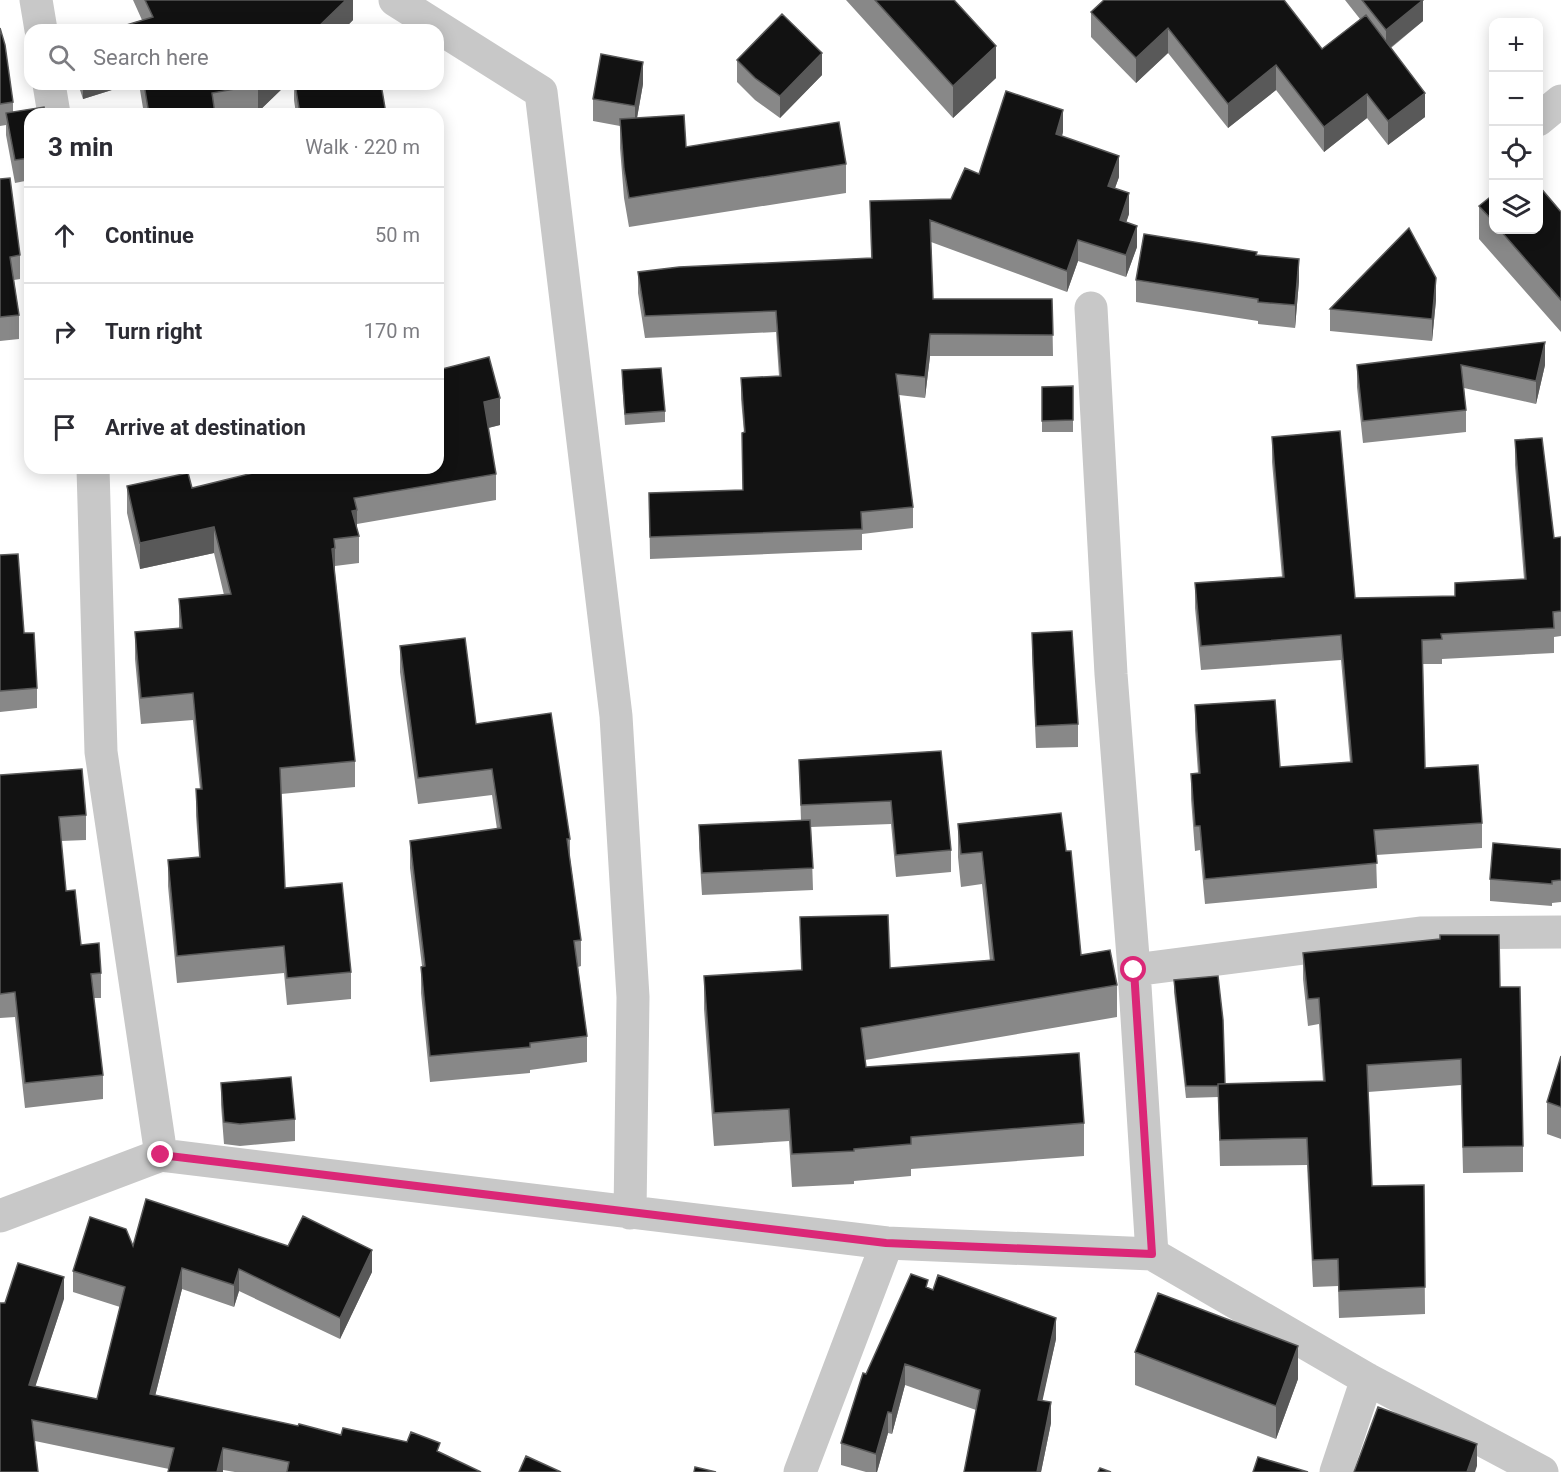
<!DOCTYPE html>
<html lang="en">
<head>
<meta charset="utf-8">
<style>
	body { margin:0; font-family:Roboto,sans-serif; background:#f7f7f7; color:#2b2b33 }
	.controls { position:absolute; right:18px; top:18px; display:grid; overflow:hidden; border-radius:12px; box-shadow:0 3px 15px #0003 }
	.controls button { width:54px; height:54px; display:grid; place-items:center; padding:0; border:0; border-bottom:2px solid #e1e1e2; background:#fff; color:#2b2b33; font:30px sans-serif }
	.stop { position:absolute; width:18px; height:18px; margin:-14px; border:4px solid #db2777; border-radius:50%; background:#fff }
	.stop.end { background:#db2777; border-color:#fff; box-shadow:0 2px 6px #0008 }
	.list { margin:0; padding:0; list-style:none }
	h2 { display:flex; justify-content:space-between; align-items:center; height:78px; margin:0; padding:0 24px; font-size:26px }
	h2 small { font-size:20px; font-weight:400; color:#7c7c81 }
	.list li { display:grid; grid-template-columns:39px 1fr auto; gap:18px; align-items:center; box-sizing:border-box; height:96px; padding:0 24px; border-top:2px solid #e1e1e2 }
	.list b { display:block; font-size:22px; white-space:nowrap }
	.list em { font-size:20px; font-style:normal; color:#7c7c81 }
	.icon { flex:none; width:33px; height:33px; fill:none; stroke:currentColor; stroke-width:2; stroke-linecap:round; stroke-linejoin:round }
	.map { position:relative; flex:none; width:1561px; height:1472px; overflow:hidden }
	.search { position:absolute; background:#fff; box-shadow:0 3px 15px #0003; left:24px; top:24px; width:420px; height:66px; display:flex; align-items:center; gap:15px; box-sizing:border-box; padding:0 21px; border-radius:18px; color:#7c7c81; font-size:22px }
	.panel { position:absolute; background:#fff; box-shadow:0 3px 15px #0003; left:24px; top:108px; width:420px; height:366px; border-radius:18px }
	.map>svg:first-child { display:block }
</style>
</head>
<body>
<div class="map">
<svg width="1561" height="1472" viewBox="0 0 1561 1472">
	<rect width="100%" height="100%" fill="#fff"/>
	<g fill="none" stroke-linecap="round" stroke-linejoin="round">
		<path stroke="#c8c8c8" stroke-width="33" d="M36,0L41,30
			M395,0L541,92L616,716L633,997L630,1213
			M49,84L54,114
			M1538,120L1561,101
			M1091,308L1111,674L1134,970L1152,1254
			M93,468L101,752L161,1155
			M1134,970L1420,933L1561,932
			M0,1216L161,1155L887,1243L1152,1254L1367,1379L1542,1472
			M800,1472L887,1243
			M1336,1472L1367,1379"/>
	</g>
	<path fill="#888" d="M133,0H353V20L343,30H110L142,20Z
		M846,0H954L996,78L953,118Z
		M1345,0H1423V21L1391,48L1425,117L1388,145L1367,118L1324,152L1276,90L1228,128L1168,53L1136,83L1091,37V12L1322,49L1360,19Z
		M0,28L13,102V112L30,114V180L15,183L6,135V125L0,126Z
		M737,60L822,75L780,118L755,100L737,82Z
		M78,84H131L83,99Z
		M139,84H287L258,112L245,114H144Z
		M294,84H381L386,114H296L294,100Z
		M643,84L637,118L686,147L846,164V193L629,227L624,198L620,148V126L593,121V99Z
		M1063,132L1062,136L1119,177L1115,188L1129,214L1126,222L1137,247L1126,277L1078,261L1067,292L931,242L933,299H1052L1053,356H930L925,398L899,395L913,507V528L862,534V550L650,559L649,493L743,490L742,433H744L741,399V378L779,376L776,332L645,338L638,293V272L871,258L870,201L951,199L979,174Z
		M0,179L20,255V279L14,280L19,315V339L0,341Z
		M1494,194V230H1539L1561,212V332L1479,239V206Z
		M1257,256L1299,281L1295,328L1258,324V321L1136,302V280Z
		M1436,300L1432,341L1330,331V309Z
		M1357,365H1545L1536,404L1464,388L1466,410V432L1363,443L1357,387Z
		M438,370L500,425L488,428L496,474V500L357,524V529L359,536V563L335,566V573L355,761V787L281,794L285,888L351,972V999L287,1005L284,973L177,983L168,886V860L199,857L196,816V789H200L193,720L141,724L135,659V632L179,628V599L224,595L214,553L140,569L127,513V486L192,488L438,468Z
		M622,370L665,411V422L625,425L622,381Z
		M1073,386V432H1042V387Z
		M1272,437L1355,598L1455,596V583L1524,579L1515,465V440L1554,538L1561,537V636L1554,637V653L1442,659V664H1423L1425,768L1482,823V848L1376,855L1377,888L1205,904L1200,850L1195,851L1191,799V774L1198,773L1195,730V705L1280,767L1350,762L1341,660L1201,670L1195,608V583L1282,577L1272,462Z
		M0,555L24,633L37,688V708L0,712Z
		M1032,633L1078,724V747L1036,748L1032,655Z
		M400,646L476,724L570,839V858L581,940V966L578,967L587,1036V1062L530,1070V1073L430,1082L421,993V967L422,966L410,868V841L497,829L492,795L418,804L400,672Z
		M941,751L951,850V872L896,877L891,824L811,827L813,890L702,895L699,848V825L801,821L799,760Z
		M0,775L86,815V840L61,841L66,891L81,945L101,973V998H93L103,1075V1099L25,1108L15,1017L0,1018Z
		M958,824L1066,851L1081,955L1117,985V1017L865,1060L866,1067L1084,1123V1156L911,1169V1176L854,1181V1184L792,1187L789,1141L714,1146L704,1009V976L801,970L800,917L890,968L990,961L982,884L961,887L958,857Z
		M1561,849V902L1552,903V906L1490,901V879Z
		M1303,953L1500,987L1523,1146V1172L1463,1173L1461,1085L1368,1092L1372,1186L1424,1185L1425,1314L1339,1318L1338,1286L1313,1287L1307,1165L1220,1166L1218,1097L1186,1098L1174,992V980L1225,1084L1323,1081L1319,1024L1308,1026L1303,979Z
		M1561,1056V1139L1547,1134V1102Z
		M221,1083L295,1119V1141L240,1146L224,1144L221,1105Z
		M133,1246H288L372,1272L340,1339L239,1291L234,1307L182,1289L155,1396L341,1435L440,1453L481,1472H235L223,1470L169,1469L35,1441L0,1472L64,1299L35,1386L97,1399L120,1307L73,1292V1271Z
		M928,1288L1056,1339L1042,1400L1051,1423L1041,1472H964L976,1410L905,1385L892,1434L888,1433L877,1472H866L841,1465V1443Z
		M1135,1352L1298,1379L1276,1439L1135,1385Z"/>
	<path fill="#595959" d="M346,0H353V20L343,30H315Z
		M1423,0V21L1386,51V30Z
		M1168,28V53L1136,83V58Z
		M996,46V78L953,118V86Z
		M822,53V75L780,118V96Z
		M643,62V84L635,129V106Z
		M1276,65V90L1228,128V104Z
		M83,84H131L83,99Z
		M259,84H287L258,112V85Z
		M1425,93V117L1388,145V121Z
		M1367,94V118L1324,152V127Z
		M1063,110V132L1056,155V134Z
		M1119,156V177L1108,207V186Z
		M1129,193V214L1120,241V220Z
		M1137,226V247L1126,277V255Z
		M1078,240V261L1067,292V271Z
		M1299,259V281L1295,328V305Z
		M1436,278V300L1432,341V319Z
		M930,334V356L925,398V377Z
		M1545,342V365L1536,404V381Z
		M500,398V425L484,429V402Z
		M357,510V536L352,511Z
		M214,527V553L140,569V543Z
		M335,548V575L332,549Z
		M372,1250V1272L340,1339V1318Z
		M182,1268V1289L150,1416V1394Z
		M239,1269V1291L234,1307V1285Z
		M64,1277V1299L29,1406V1385Z
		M1056,1318V1339L1038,1421V1400Z
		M1298,1346V1379L1276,1439V1406Z
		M905,1364V1385L892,1434V1413Z
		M1051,1402V1423L1041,1472H1037Z
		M888,1412V1433L877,1472H876V1454Z
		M1477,1444V1466L1475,1472H1467Z
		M223,1448V1472H217Z"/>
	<path fill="#121212" stroke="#595959" stroke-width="1.5" d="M145,0H346L315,30H110L153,17Z
		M875,0H954L996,46L953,86Z
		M1104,0H1284L1322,49L1366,15L1425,93L1388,121L1367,94L1324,127L1276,65L1228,104L1168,28L1136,58L1091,12Z
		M1362,0H1423L1386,30Z
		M782,14L822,53L780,96L755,78L737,60Z
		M0,28L5,45L13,102L0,104Z
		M601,54L643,62L635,106L593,99Z
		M144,84H259L258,85L212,93L215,114H149Z
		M295,84H381L386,114H300Z
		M1006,91L1063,110L1056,134L1119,156L1108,186L1129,193L1120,220L1137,226L1126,255L1078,240L1067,271L930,220L933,299H1052L1053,335L930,334L925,377L896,374L913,507L861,512L862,529L650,537L649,493L743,490L742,433L745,432L741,378L781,376L776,311L645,316L638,272L679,267L872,258L870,201L951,199L965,168L979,174Z
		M44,107L45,114H30V158L15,160L6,113Z
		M684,115L686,147L839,122L846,164L629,198L624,169L620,119Z
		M10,178L20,255L10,257L19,315L0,317V179Z
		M1539,186L1561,212V300L1500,230H1539Z
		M1494,194V222L1479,206Z
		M1409,228L1436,278L1432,319L1330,309Z
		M1144,234L1257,252L1256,255L1299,259L1295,305L1258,302V299L1136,280Z
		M1545,342L1536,381L1461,365L1466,410L1363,421L1357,365Z
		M489,357L500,398L484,402L496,474L354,498L357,510L352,511L359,536L334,539L335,548L332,549L355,761L280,768L285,888L342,883L351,972L287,978L284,946L177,956L168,860L200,857L196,789H202L193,693L141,698L135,632L182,628L179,599L231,594L214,527L140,543L127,486L188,473L192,488L273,468H438V370Z
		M661,368L665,411L625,414L622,370Z
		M1073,386V420L1042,421V387Z
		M1340,431L1355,598L1455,596V583L1526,579L1515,440L1542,438L1554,538L1561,537V611L1553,612L1554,628L1441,634L1442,639L1422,640L1425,768L1478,765L1482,823L1374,830L1377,863L1205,879L1200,826H1195L1191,774L1200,773L1195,705L1275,700L1280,767L1352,762L1341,635L1201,646L1195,583L1284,577L1272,437Z
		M18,554L24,633H34L37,688L0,691V555Z
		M1072,631L1078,724L1036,726L1032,633Z
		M465,638L476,724L551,713L570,839H567L581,940L574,941L587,1036L530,1043V1047L430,1056L421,967L425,966L410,841L501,828L492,769L418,778L400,646Z
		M941,751L951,850L896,855L891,801L801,805L799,760Z
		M82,769L86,815L59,817L66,891L75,890L81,945L99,943L101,973L91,974L103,1075L25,1083L15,992L0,994V775Z
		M1061,813L1066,851H1071L1081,955L1110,950L1117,985L861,1028L866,1067L1079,1053L1084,1123L911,1137V1144L854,1149V1151L792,1154L789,1109L714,1113L704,976L802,970L800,917L888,915L890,968L994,960L982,852L961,854L958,824Z
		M810,820L813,868L702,873L699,825Z
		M1493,843L1561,849V880L1552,881V884L1490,879Z
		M1440,935H1499L1500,987H1520L1523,1146L1463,1147L1461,1059L1367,1065L1372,1186L1424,1185L1425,1287L1339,1291L1338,1259L1313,1260L1307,1138L1220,1140L1218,1084L1325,1081L1319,998L1308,999L1303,953L1440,939Z
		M1218,976L1223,1020L1225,1084H1218V1086H1186L1174,980Z
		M1561,1056V1107L1547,1102Z
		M291,1077L295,1119L240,1124L224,1122L221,1083Z
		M146,1199L288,1246L303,1216L372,1250L340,1318L239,1269L234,1285L182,1268L150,1394L298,1426L299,1424L341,1435L343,1428L407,1442L411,1432L440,1443L437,1451L481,1472H287L289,1462L223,1448L217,1472H168L174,1448L32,1420L38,1472H0V1303H5L18,1263L64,1277L29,1385L97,1399L125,1287L73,1271L90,1217L126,1229L133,1246Z
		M911,1274L928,1280L926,1287L933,1290L938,1275L1056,1318L1038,1400L1051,1402L1037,1472H964L980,1390L905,1364L892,1413L888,1412L876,1454L841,1443L863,1373L866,1374Z
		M1158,1293L1298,1346L1276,1406L1135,1352Z
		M1378,1407L1477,1444L1467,1472H1354Z
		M526,1456L561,1472H519Z
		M1258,1457L1308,1472H1253Z
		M695,1467L716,1472H694Z
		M1100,1468L1111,1472H1098Z"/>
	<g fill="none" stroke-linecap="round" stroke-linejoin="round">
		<path stroke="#db2777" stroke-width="8" d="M161,1155L886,1243L1152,1254L1134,970"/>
	</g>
</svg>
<div class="controls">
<button>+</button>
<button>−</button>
<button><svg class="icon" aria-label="locate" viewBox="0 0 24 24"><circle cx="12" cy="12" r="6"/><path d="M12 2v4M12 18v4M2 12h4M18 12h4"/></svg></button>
<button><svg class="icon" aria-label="layers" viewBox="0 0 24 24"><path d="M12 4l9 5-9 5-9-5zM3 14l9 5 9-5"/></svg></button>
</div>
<div class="stop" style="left:1134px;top:970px"></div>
<div class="stop end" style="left:161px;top:1155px"></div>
<div class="search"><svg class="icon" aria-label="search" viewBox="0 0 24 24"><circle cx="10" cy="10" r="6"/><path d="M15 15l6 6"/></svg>Search here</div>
<section class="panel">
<h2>3 min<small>Walk · 220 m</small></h2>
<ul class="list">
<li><svg class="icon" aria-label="ahead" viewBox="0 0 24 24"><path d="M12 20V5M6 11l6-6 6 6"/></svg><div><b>Continue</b></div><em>50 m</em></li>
<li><svg class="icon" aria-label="right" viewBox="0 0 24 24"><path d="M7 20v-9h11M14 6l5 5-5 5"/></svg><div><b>Turn right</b></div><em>170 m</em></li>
<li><svg class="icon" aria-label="arrive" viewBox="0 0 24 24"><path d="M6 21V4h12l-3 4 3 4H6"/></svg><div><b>Arrive at destination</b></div></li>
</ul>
</section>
</div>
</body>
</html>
